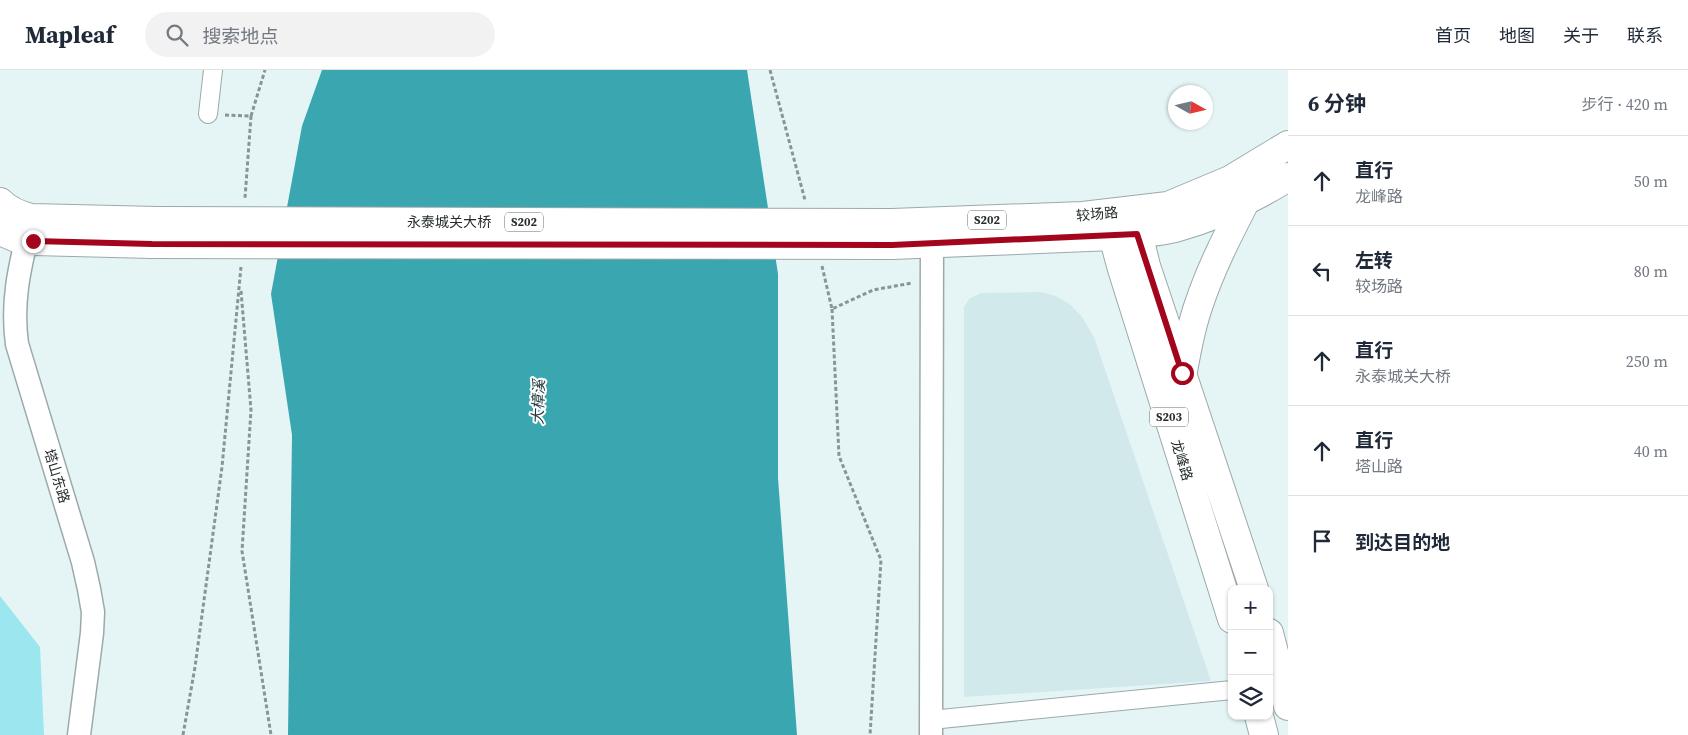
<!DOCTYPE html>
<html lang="zh">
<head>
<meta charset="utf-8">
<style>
	body { margin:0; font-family:"Source Serif 4","Noto Sans SC",serif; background:#f2f2f3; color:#1f2937 }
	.controls { position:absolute; right:15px; bottom:15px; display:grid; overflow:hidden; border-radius:10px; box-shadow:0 1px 4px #0004 }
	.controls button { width:45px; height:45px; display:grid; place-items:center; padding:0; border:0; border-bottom:1px solid #e0e1e3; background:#fff; color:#1f2937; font:25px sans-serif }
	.compass { position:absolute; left:1168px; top:15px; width:45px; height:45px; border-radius:50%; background:#fff; box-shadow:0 1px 4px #0004; rotate:98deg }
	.stop { position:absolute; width:15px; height:15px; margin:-11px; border:4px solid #a3061c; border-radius:50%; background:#fff }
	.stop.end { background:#a3061c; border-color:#fff; box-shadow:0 1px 5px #0008 }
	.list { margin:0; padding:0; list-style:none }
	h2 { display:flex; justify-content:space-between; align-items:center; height:65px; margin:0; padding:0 20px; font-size:21px }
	h2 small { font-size:16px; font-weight:400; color:#747a83 }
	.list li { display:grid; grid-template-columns:32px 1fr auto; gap:15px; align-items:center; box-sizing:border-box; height:90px; padding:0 20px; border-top:1px solid #e0e1e3 }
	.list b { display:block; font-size:19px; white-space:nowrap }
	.list p { margin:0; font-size:16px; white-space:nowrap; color:#747a83 }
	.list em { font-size:16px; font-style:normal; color:#747a83 }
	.icon { flex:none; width:28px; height:28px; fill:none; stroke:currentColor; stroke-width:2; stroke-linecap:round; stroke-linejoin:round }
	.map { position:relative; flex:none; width:1288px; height:665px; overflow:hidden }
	header { display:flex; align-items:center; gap:30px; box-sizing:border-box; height:70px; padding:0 25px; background:#fff; border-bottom:1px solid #e0e1e3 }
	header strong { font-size:24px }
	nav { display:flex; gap:28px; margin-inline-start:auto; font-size:18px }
	.search { width:350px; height:45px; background:#f2f2f3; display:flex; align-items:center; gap:12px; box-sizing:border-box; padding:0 18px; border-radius:28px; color:#747a83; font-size:19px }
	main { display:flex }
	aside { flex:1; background:#fff }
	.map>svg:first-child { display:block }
</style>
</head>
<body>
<header>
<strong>Mapleaf</strong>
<div class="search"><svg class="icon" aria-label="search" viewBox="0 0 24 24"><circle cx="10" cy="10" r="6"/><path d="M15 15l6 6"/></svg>搜索地点</div>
<nav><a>首页</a><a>地图</a><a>关于</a><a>联系</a></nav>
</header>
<main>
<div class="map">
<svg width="1288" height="665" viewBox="0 0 1288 665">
	<rect width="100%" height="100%" fill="#e5f5f6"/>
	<path fill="#d2e9ec" d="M1042,222L1056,226L1071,235L1082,247L1094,267L1211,611L964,627V237L970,228L981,223Z"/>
	<path fill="#9be6ef" d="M0,526L40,577L44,665H0Z"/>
	<path fill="#39a6b0" d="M322,0H747L778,204V408L797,665H288L292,365L271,224L302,56Z"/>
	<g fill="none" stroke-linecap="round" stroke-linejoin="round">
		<g stroke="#9ba9aa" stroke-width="20">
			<path id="minor" d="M208,44L213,0
				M931,650L1232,620"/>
		</g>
		<g stroke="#9ba9aa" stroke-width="25">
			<path id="tertiary" d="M30,154C20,196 11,231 17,274L83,492L89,519L93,542L92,563L79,665
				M931,665L932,158"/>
		</g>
		<g stroke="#9ba9aa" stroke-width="30">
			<path id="primary" d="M0,132C9,141 19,145 31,148L157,151
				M1107,144L1122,199L1232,549
				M1134,147L1146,196L1254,519
				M892,153L1083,146L1168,136L1230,110L1288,75
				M0,161L19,169L33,171L152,174
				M892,175L1113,166C1133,164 1155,163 1175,158C1215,147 1253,129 1288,107
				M1183,301C1187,279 1191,256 1199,234C1211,198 1228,165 1245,132
				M1269,563L1288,636
				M1259,646L1264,665"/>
		</g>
		<path stroke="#899495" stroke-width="3" stroke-dasharray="4 2.5" stroke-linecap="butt" d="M770,0L805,130
			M225,45L251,46L245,128
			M251,46L265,0
			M822,196L832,239L873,220L912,213
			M241,221L251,340L242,481L271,665
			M832,239L839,386L881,490L870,665
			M183,665L195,597L222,397L241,197"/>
		<use href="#minor" stroke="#fff" stroke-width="18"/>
		<use href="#tertiary" stroke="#fff" stroke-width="22"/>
		<use href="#primary" stroke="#fff" stroke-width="28"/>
		<g stroke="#9ba9aa" stroke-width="30" stroke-linecap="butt">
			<path id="primary-bridge" d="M157,151L892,153
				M152,174L892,175"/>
		</g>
		<use href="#primary-bridge" stroke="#fff" stroke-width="28"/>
	</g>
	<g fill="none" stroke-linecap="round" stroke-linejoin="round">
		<path stroke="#a3061c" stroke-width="6" d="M33,171L152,174L892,175L1137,164L1182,303"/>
	</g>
	<g text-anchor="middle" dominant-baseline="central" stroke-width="4" stroke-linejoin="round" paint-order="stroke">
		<g fill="#fff" stroke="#676b6c" stroke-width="1">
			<rect x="968" y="140.5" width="38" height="19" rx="4"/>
			<rect x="505" y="142.5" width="38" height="19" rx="4"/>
			<rect x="1150" y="337.5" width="38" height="19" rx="4"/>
		</g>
		<g font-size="12" font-weight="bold" fill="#262c2d">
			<text x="987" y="150">S202</text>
			<text x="524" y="152">S202</text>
			<text x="1169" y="347">S203</text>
		</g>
		<g font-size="14" fill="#262c2d" stroke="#fff">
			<text transform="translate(1097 144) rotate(-5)">较场路</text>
			<text x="449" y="152">永泰城关大桥</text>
			<text transform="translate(1182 390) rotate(73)">龙峰路</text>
			<text transform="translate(57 406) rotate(73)">塔山东路</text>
		</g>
		<g font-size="15" font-style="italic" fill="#1d3538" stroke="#fff">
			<text transform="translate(538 332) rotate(-88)">大樟溪</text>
		</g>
	</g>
</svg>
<div class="controls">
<button>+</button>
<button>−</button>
<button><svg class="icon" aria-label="layers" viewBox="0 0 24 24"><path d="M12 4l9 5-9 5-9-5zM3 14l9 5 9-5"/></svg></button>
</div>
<svg class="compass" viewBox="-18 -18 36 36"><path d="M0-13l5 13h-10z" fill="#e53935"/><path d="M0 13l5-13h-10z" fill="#747a83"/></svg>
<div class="stop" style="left:1182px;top:303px"></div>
<div class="stop end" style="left:33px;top:171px"></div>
</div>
<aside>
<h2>6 分钟<small>步行 · 420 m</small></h2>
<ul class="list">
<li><svg class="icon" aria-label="ahead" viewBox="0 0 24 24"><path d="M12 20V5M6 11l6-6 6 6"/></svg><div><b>直行</b><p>龙峰路</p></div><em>50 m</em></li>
<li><svg class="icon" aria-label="left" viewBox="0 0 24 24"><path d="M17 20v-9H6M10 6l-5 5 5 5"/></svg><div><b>左转</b><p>较场路</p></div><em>80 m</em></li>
<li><svg class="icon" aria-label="ahead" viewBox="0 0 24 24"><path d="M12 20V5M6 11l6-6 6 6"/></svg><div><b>直行</b><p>永泰城关大桥</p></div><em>250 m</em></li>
<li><svg class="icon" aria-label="ahead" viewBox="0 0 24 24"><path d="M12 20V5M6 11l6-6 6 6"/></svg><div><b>直行</b><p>塔山路</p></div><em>40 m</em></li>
<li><svg class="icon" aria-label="arrive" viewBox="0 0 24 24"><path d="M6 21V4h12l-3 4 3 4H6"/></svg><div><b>到达目的地</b></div></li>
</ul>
</aside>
</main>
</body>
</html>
